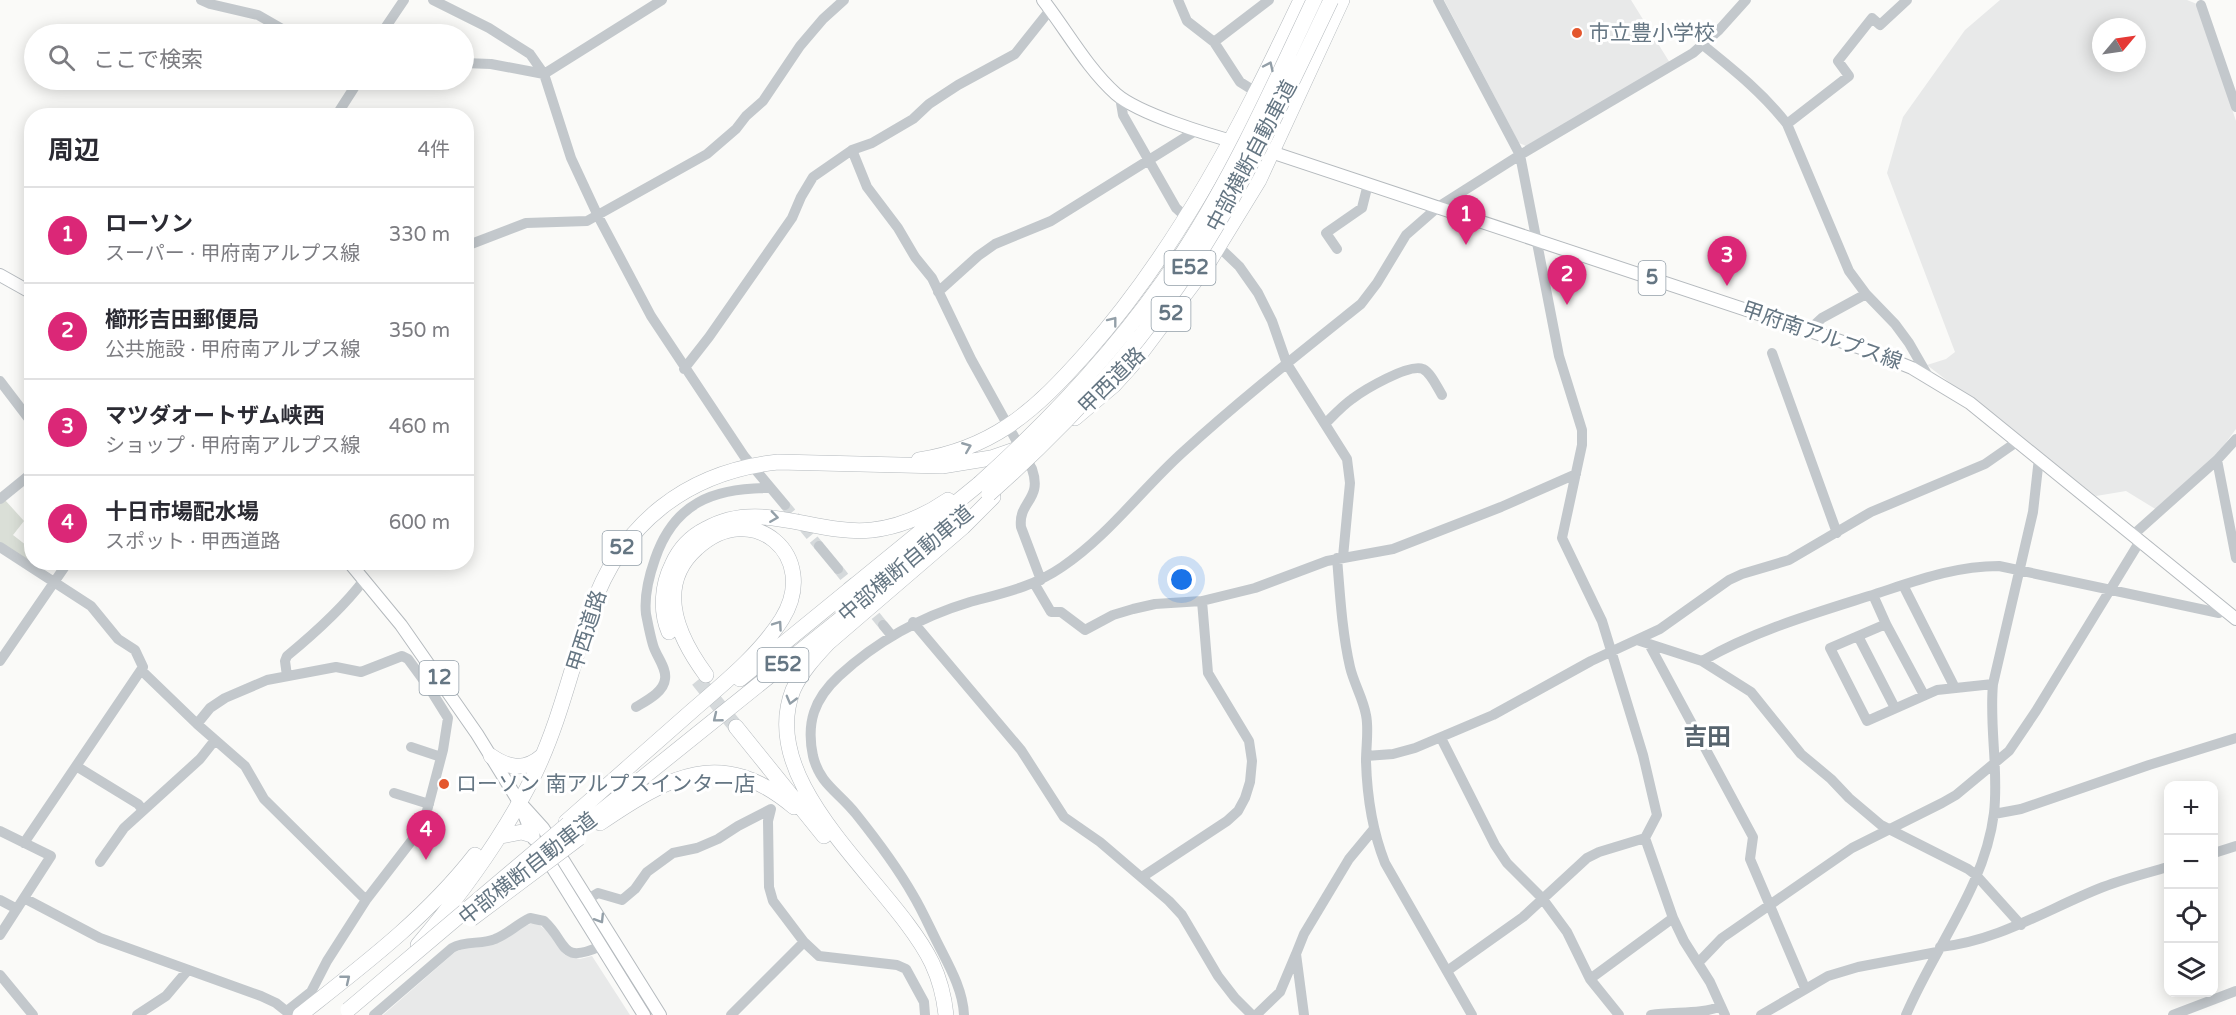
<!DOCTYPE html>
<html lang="ja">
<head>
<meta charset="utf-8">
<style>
	body { margin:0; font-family:"Varela Round","Noto Sans JP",sans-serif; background:#f7f7f7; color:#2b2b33 }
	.controls { position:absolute; right:18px; bottom:18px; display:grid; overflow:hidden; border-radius:12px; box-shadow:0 3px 15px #0003 }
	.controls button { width:54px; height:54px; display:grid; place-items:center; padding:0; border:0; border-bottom:2px solid #e1e1e2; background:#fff; color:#2b2b33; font:30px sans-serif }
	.compass { position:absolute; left:2092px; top:18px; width:54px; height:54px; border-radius:50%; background:#fff; box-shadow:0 3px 15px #0003; rotate:61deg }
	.you { position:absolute; left:1182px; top:580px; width:21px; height:21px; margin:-15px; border:4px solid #fff; border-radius:50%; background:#1a73e8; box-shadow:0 0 0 9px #1a73e833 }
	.badge { display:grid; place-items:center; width:39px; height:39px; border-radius:50%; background:#db2777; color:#fff; font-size:20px; font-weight:700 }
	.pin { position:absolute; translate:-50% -50px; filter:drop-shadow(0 2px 3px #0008) }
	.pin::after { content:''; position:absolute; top:32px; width:21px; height:18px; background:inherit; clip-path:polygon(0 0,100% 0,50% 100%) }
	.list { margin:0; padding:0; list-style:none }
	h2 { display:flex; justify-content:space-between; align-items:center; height:78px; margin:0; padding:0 24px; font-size:26px }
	h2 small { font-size:20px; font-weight:400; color:#7c7c81 }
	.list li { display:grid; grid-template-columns:39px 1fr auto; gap:18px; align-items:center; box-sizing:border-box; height:96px; padding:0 24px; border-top:2px solid #e1e1e2 }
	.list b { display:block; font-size:22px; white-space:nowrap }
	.list p { margin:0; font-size:20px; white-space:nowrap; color:#7c7c81 }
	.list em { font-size:20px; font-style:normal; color:#7c7c81 }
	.icon { flex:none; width:33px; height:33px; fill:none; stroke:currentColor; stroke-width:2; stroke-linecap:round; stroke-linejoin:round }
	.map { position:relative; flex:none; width:2236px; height:1015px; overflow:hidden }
	.search { position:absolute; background:#fff; box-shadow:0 3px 15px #0003; left:24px; top:24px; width:450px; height:66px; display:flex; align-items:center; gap:15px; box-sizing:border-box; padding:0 21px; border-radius:33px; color:#7c7c81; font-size:22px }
	.panel { position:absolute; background:#fff; box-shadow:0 3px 15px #0003; left:24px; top:108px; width:450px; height:462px; border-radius:24px }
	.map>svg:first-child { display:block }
</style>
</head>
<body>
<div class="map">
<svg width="2236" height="1015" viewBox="0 0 2236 1015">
	<rect width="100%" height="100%" fill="#fafaf8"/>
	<path fill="#e8e9e9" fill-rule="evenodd" d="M1444,0H1631L1670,63L1526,146L1519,143Z
		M2000,0H2187L2197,4L2236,121V429L2216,456L2157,510L2126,491L2096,496L1927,365L1946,359L1955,352L1887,173L1903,117L1965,30ZM2101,27H2137V63H2101Z
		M533,923L538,924L547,931L565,955L580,959L592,956L630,1015H383L455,952Z"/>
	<path fill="#dadfd7" d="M5,500L24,521L13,535L31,549V561L29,564L0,544V504Z"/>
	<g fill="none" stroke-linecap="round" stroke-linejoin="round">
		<path stroke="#d5d9db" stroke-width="10" stroke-dasharray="10 5" stroke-linecap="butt" d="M785,505L819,546
			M838,569L883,625"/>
		<path stroke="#d5d9db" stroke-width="15" stroke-dasharray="15 8" stroke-linecap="butt" d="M698,680L736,727"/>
		<g stroke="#b5babe" stroke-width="14">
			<path id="major" d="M1043,0C1067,31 1087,68 1116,94C1139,114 1209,135 1239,143
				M1265,150L1867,350L1912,368L1970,403L2236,619
				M0,275L32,293
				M349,562L401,625L477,734L519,802L534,839
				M524,807L543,828L660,1015
				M544,854L644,1015"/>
		</g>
		<g stroke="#b4b9bd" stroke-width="16">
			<path id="highway" d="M1075,418L1114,385L1132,365L1207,265L1259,180L1342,0
				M919,460C951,455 981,444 1008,426C1038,406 1063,379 1087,352C1155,275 1209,185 1255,94C1271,63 1286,31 1301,0
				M669,632C660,611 662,585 672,565C679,549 690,537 706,529C760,498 815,536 872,530C899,527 926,515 948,500
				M740,679L979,484
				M736,727L824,836
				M491,756C508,768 525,771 542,756
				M566,822C608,785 651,747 693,710C724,683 760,654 782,619C821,556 752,497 697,548C654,586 678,637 706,675
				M600,823C669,776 722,746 794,807
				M574,833L854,608
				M501,836L522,832L532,835
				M418,945C463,892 504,836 535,773C560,721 572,665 591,610C621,523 687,472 778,462L942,466L991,458L1017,449
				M300,1015C362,966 426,918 475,855
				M946,1015C944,996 940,980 932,963C894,884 755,787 793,690C801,672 815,657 828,643L963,527L993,497"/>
		</g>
		<path stroke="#c3c8cc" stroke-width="10" d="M201,0L210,4L258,15L291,34
			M433,0L489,28L530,54L544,74L571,158L598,216L651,316L744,456L785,505
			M1178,0L1187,21L1214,42L1240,82L1256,92
			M1438,0L1520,155L1559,356L1582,430V445L1562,538L1602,621L1643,755L1657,815L1645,838L1599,852L1587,858L1523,917L1447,971
			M2201,5L2236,107
			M381,34L404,0
			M1214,42L1269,0
			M1703,45C1734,70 1763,93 1787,124L1849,271L1866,294L1895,324L1909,343L1928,376
			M464,63L491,64L544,74L662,0
			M1120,97L1123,115L1176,208L1186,217
			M336,116L359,80
			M1787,124L1849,76L1838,61L1872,18L1880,25L1907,0
			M852,150L867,187L898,228L915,257L932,278L971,359L1032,469C1043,500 1018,501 1021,527L1041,580
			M466,246L526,223L587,221L707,154L736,129L746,116L763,101L800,46L823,19L844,0
			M1219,247L1239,266L1258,293L1272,321L1287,364L1347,459L1350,483L1343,557
			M1337,249L1326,233L1362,208L1368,184
			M938,292L978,256L995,244L1051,221L1197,130
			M1809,330L1822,318L1866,294
			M1772,353L1837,533
			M684,369L709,337L792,218L801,197L813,177L852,150L872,143L913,119L929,104L958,85L1015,54L1050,10
			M0,381L32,423
			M1325,424C1334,415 1342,406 1352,399C1364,390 1409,363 1423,369C1431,373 1437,387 1442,395
			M2217,460L2236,558
			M0,499L32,473
			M2133,535L2217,460L2236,439
			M819,546L838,569
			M0,547L91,606L118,639L135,650L143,667L24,843
			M1337,558C1340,594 1342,632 1350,667C1354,684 1363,698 1366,715C1369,729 1366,746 1366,761C1367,797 1372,830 1385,863L1472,1015
			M1034,583L1051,612H1061L1085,630L1113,615L1133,609L1155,604L1202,601L1255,588L1327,561L1393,549L1501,507L1576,474
			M1903,585L1955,688
			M1873,595L1886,624L1924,695
			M913,622L1021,750L1064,817L1100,842L1169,901L1182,915L1218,976L1235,998L1252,1015
			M1886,624L1830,648L1867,721L1937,690L1993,684
			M883,625L892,636
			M1858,636L1895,708
			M1637,640L1702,661L1751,692L1801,754L1831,779L1849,798L1881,825L1968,869L1976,875L2021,925
			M1649,644L1753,837L1750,859L1805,988
			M0,661L68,562
			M1702,661C1754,631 1812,614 1869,596C1913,582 1953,566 1999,566L2219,613L2223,610
			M141,670L197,724L245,766L264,799L366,900
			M287,676L285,661L287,656C315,633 342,609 364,580
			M636,707C646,701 664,692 665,679C667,668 656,656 653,645C650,635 648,624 646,614C644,596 649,576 655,559C674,503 713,488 769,488
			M197,724L210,708L225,698L267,680L336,667L361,672L402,656L408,659L430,689L434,687
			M1441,738L1495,845L1507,863L1542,898L1567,932L1590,979L1619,1015
			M411,747L441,757
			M1366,756L1393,754L1415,748L1493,715L1591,661L1660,629L1729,580L1742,574L1789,560L1871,512L1985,464L2018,441
			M76,766L138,804L143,810
			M394,793L429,804
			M1994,814L2021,809L2149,765L2236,738
			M0,831L51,856L0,935
			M1645,838L1673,918L1684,941L1710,982L1725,1015
			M2214,853L2236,846
			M100,862L124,828L200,759L215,740
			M1142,877L1227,821L1238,811L1245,798L1250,782L1252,761L1249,741L1208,673L1202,601
			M24,898L100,938L261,996L276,1003L291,1015
			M588,899L598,893L622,900L635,889L647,872L673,853L697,848L718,839L738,826L771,809L768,821L769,887L773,901L804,942L819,956L897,965L906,969L924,1002L925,1015
			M0,900L17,909
			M1940,947C1999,941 2049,908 2103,887C2124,879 2147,873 2168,867
			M1698,963L1722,938L1852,848L1942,803L1956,795L2009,751L2036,711L2140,541
			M0,975L33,1015
			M1590,979L1673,918
			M287,1011L311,992L327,961L366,900L423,826L443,750L448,718L430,689
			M137,1015L166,996L188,970
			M374,1015L452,948C466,940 481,945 495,939C508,934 517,924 530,918L544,921C568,943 559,965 601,946
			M731,1015L804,942
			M964,1015C963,989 948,964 937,942C929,926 922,910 913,895C897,867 876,839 856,814C839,792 820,785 813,756C806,723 814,699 839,676C877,641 920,617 970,602C1003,593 1033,587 1062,567C1108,536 1142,489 1183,452C1240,400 1301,352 1361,304L1377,283L1406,235L1438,207L1520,155L1693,53L1719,30L1746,0
			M1256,1015L1280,992L1296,954
			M1304,1015L1296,954L1304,934L1349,859L1373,830
			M1651,1015C1674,1011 1701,1015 1721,1006
			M1761,1015L1828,976L1858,967L1937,952
			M1906,1015C1934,948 1985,887 1994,813C1999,770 1989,727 1993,684L2033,512L2039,458
			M2173,1015L2236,991"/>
		<use href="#major" stroke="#fff" stroke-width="12"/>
		<use href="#highway" stroke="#fff" stroke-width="15"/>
		<g stroke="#b4b9bd" stroke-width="16" stroke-linecap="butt">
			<path id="highway-bridge" d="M979,484C1057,414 1127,338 1184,251C1235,172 1274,85 1314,0
				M989,494C1068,424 1139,348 1196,259C1249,176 1289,88 1331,0
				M471,919L579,838
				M348,1010L568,824"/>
		</g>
		<use href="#highway-bridge" stroke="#fff" stroke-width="15"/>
	</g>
	<defs><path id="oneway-chevron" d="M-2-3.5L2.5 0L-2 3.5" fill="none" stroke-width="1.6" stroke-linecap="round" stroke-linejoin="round" transform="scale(1.5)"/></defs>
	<g stroke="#939fa8">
		<use href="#oneway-chevron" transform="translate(1269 66) rotate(-65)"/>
		<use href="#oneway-chevron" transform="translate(1113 321) rotate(-52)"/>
		<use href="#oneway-chevron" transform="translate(967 447) rotate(-22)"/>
		<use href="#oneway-chevron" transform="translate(774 517) rotate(8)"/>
		<use href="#oneway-chevron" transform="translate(778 625) rotate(-55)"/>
		<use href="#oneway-chevron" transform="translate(791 700) rotate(105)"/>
		<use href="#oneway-chevron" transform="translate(717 718) rotate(141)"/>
		<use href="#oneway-chevron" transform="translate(600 919) rotate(58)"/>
		<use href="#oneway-chevron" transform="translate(346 979) rotate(-39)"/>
	</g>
	<g fill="#e4572e" stroke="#fff" stroke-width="2">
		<circle cx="1577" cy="33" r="6"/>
		<circle cx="444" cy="784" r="6"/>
	</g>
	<g text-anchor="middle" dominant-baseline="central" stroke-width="6" stroke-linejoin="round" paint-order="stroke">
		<g fill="#fff" stroke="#939fa8" stroke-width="1.5">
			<rect x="1164.5" y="251" width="51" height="34" rx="4.5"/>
			<rect x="1638.5" y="261" width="27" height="34" rx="4.5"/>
			<rect x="1151.5" y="297" width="39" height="34" rx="4.5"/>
			<rect x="602.5" y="531" width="39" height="34" rx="4.5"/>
			<rect x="757.5" y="648" width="51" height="34" rx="4.5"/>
			<rect x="419.5" y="661" width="39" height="34" rx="4.5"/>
		</g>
		<g font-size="20" font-weight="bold" fill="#657683">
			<text x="1190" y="268">E52</text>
			<text x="1652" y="278">5</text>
			<text x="1171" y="314">52</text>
			<text x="622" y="548">52</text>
			<text x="783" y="665">E52</text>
			<text x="439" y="678">12</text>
		</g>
		<g font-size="21" fill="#657683" stroke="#fff" text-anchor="start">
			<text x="1589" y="33">市立豊小学校</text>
			<text x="456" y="784">ローソン 南アルプスインター店</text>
		</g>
		<g font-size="21" fill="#657683" stroke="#fff">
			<text transform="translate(1252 156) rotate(-62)">中部横断自動車道</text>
			<text transform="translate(1822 336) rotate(19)">甲府南アルプス線</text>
			<text transform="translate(1112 381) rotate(-45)">甲西道路</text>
			<text transform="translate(906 564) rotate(-40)">中部横断自動車道</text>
			<text transform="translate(587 631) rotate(-72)">甲西道路</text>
			<text transform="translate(528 869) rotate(-38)">中部横断自動車道</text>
		</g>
		<g font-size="24" font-weight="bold" fill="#57646e" stroke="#fff">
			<text x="1707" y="737">吉田</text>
		</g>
	</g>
</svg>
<div class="controls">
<button>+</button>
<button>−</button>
<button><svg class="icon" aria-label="locate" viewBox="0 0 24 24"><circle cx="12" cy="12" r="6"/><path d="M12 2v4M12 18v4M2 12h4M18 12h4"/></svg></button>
<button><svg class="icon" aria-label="layers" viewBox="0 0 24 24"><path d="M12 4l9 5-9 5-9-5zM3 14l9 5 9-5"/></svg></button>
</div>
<svg class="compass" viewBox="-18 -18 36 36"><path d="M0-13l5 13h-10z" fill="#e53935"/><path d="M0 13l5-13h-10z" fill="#7c7c81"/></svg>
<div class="you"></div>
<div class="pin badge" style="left:1466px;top:245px">1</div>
<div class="pin badge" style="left:1567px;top:305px">2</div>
<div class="pin badge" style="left:1727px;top:286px">3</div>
<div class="pin badge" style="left:426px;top:860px">4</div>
<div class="search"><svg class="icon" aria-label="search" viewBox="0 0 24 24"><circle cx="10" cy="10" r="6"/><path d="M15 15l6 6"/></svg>ここで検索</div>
<section class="panel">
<h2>周辺<small>4件</small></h2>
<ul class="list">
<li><span class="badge">1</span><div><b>ローソン</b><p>スーパー · 甲府南アルプス線</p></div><em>330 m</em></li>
<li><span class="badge">2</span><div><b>櫛形吉田郵便局</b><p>公共施設 · 甲府南アルプス線</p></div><em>350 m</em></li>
<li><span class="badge">3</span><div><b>マツダオートザム峡西</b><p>ショップ · 甲府南アルプス線</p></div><em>460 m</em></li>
<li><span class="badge">4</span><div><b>十日市場配水場</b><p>スポット · 甲西道路</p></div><em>600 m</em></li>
</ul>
</section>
</div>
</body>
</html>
